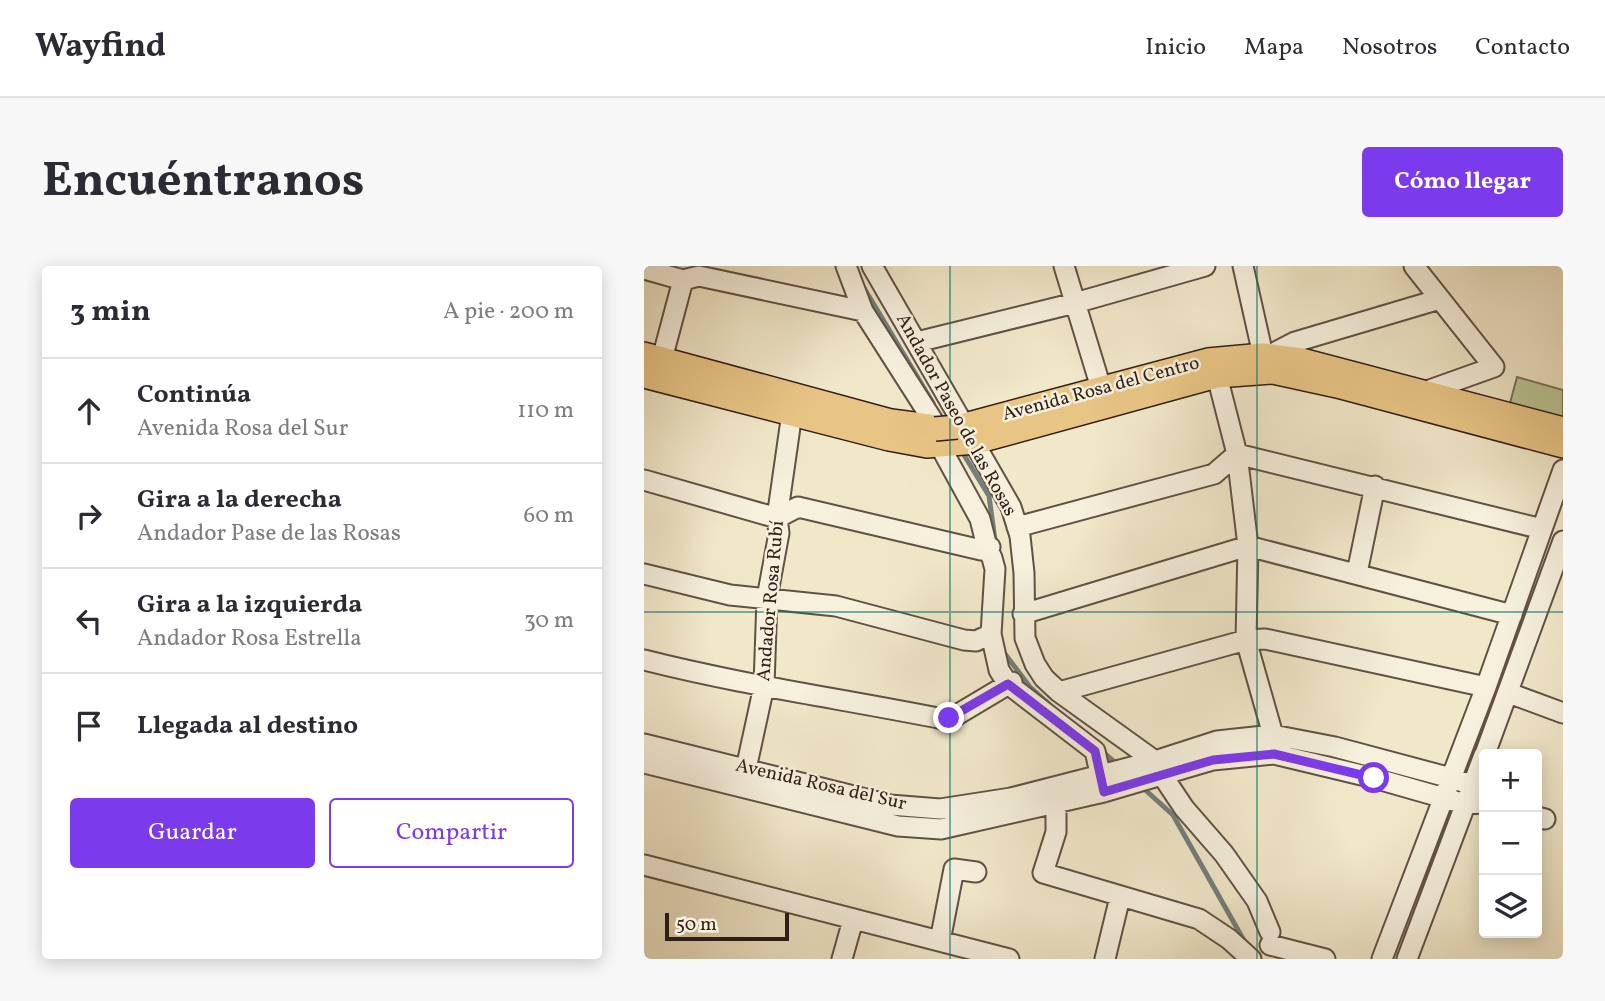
<!DOCTYPE html>
<html lang="es">
<head>
<meta charset="utf-8">
<style>
	body { margin:0; font-family:Vollkorn,serif; background:#f7f7f7; color:#2b2b33 }
	.controls { position:absolute; right:21px; bottom:21px; display:grid; overflow:hidden; border-radius:7px; box-shadow:0 4px 18px #0003 }
	.controls button { width:63px; height:63px; display:grid; place-items:center; padding:0; border:0; border-bottom:2px solid #e1e1e2; background:#fff; color:#2b2b33; font:35px sans-serif }
	.scale { position:absolute; left:21px; bottom:18px; width:124px; box-sizing:border-box; padding-left:7px; border:4px solid #311f17; border-top:0; font-size:19px; line-height:24px; white-space:nowrap; color:#311f17; -webkit-text-stroke:5px #f6f0dd; paint-order:stroke }
	.stop { position:absolute; width:21px; height:21px; margin:-16px; border:5px solid #7c3aed; border-radius:50%; background:#fff }
	.stop.end { background:#7c3aed; border-color:#fff; box-shadow:0 2px 7px #0008 }
	.list { margin:0; padding:0; list-style:none }
	h2 { display:flex; justify-content:space-between; align-items:center; height:91px; margin:0; padding:0 28px; font-size:30px }
	h2 small { font-size:23px; font-weight:400; color:#7c7c81 }
	.list li { display:grid; grid-template-columns:46px 1fr auto; gap:21px; align-items:center; box-sizing:border-box; height:105px; padding:0 28px; border-top:2px solid #e1e1e2 }
	.list b { display:block; font-size:26px; white-space:nowrap }
	.list p { margin:0; font-size:23px; white-space:nowrap; color:#7c7c81 }
	.list em { font-size:23px; font-style:normal; color:#7c7c81 }
	.actions { display:flex; gap:14px; padding:21px 28px }
	.actions a { flex:1; padding:16px 0; border:2px solid #7c3aed; border-radius:7px; text-align:center; font-size:24px; color:#7c3aed }
	.actions .main { background:#7c3aed; color:#fff }
	.icon { flex:none; width:38px; height:38px; fill:none; stroke:currentColor; stroke-width:2; stroke-linecap:round; stroke-linejoin:round }
	.map { position:relative; flex:none; width:919px; height:693px; overflow:hidden; border-radius:7px }
	header { display:flex; align-items:center; gap:42px; box-sizing:border-box; height:98px; padding:0 35px; background:#fff; border-bottom:2px solid #e1e1e2 }
	header strong { font-size:33px }
	nav { display:flex; gap:38px; margin-inline-start:auto; font-size:24px }
	.intro { display:flex; align-items:center; justify-content:space-between; box-sizing:border-box; height:168px; padding:0 42px }
	h1 { margin:0; font-size:49px }
	.button { padding:18px 32px; border-radius:7px; background:#7c3aed; color:#fff; font-size:24px; font-weight:700 }
	main { display:flex; gap:42px; padding:0 42px }
	aside { flex:1; background:#fff; border-radius:7px; box-shadow:0 4px 18px #0003 }
	.map>svg:first-child { display:block }
</style>
</head>
<body>
<header>
<strong>Wayfind</strong>
<nav><a>Inicio</a><a>Mapa</a><a>Nosotros</a><a>Contacto</a></nav>
</header>
<div class="intro"><h1>Encuéntranos</h1><a class="button">Cómo llegar</a></div>
<main>
<aside>
<h2>3 min<small>A pie · 200 m</small></h2>
<ul class="list">
<li><svg class="icon" aria-label="ahead" viewBox="0 0 24 24"><path d="M12 20V5M6 11l6-6 6 6"/></svg><div><b>Continúa</b><p>Avenida Rosa del Sur</p></div><em>110 m</em></li>
<li><svg class="icon" aria-label="right" viewBox="0 0 24 24"><path d="M7 20v-9h11M14 6l5 5-5 5"/></svg><div><b>Gira a la derecha</b><p>Andador Pase de las Rosas</p></div><em>60 m</em></li>
<li><svg class="icon" aria-label="left" viewBox="0 0 24 24"><path d="M17 20v-9H6M10 6l-5 5 5 5"/></svg><div><b>Gira a la izquierda</b><p>Andador Rosa Estrella</p></div><em>30 m</em></li>
<li><svg class="icon" aria-label="arrive" viewBox="0 0 24 24"><path d="M6 21V4h12l-3 4 3 4H6"/></svg><div><b>Llegada al destino</b></div></li>
</ul>
<div class="actions"><a class="main">Guardar</a><a>Compartir</a></div>
</aside>
<div class="map">
<svg width="919" height="693" viewBox="0 0 919 693">
	<rect width="100%" height="100%" fill="#f1e8ca"/>
	<filter id="stains"><feTurbulence type="fractalNoise" baseFrequency=".00286" numOctaves="4"/><feColorMatrix values="0 0 0 0 .2 0 0 0 0 .09 0 0 0 0 .02 0 0 0 .5 -.17"/></filter>
	<radialGradient id="worn" r=".72"><stop offset=".6" stop-color="#630" stop-opacity="0"/><stop offset="1" stop-color="#630" stop-opacity=".3"/></radialGradient>
	<path fill="#bcc595" stroke="#767256" stroke-width="2" d="M873,111L919,124V156L865,141Z"/>
	<g fill="none" stroke-linecap="round" stroke-linejoin="round">
		<path stroke="#727f7c" stroke-width="5" d="M220,22L289,137
			M317,184L345,230L351,274
			M358,384L386,421L404,437
			M459,486L475,500
			M498,521L529,549L602,678"/>
		<g stroke="#615144" stroke-width="23">
			<path id="minor" d="M202,0L219,45L293,161L296,180L336,253L343,281L348,292L351,303L347,368L355,404L364,418L451,485L459,520
				M228,0L367,241L376,270L380,307L381,372L391,398L400,412L415,426L511,495
				M420,0L461,135
				M599,0L619,89
				M770,0L850,101L780,126
				M0,3L39,14L55,10L219,45
				M273,76L431,37L561,0
				M626,89L651,76L796,33
				M18,93L39,14
				M573,110L593,188L604,280L602,374L629,469
				M0,214L133,252L154,241L337,284L346,281
				M373,261L570,208L593,188L898,263
				M713,307L731,220
				M0,308L86,329L192,340L320,374L332,375L347,368
				M379,348L604,280L868,349
				M0,394C98,419 199,433 299,453L311,450L368,416
				M415,426L602,374L621,373L842,421
				M865,427L919,447
				M0,478L246,539L296,543L367,532L511,495L573,475L629,469L691,481L807,512L828,519L840,532
				M841,488L919,275
				M0,497L254,560L297,563L460,526L569,494L630,488L730,512L821,538L840,537
				M518,509L540,542L580,588L613,635L626,666
				M100,512L120,420L123,332L135,267L133,252L148,147
				M412,537V566L399,607L555,653L585,673L607,693
				M893,551L901,553
				M0,599L365,693
				M296,675L310,603L332,606
				M626,679L681,693
				M198,693L209,654
				M461,693L476,631
				M738,693L842,421L919,204
				M763,693L840,489"/>
		</g>
		<g stroke="#311f17" stroke-width="26">
			<path id="major" d="M0,88L247,155L293,161L291,163
				M0,110L245,173L283,180L332,176L573,110L629,106L693,120L919,180
				M313,161L564,94L619,89L658,94L919,163"/>
		</g>
		<use href="#minor" stroke="#f6f0dd" stroke-width="19"/>
		<use href="#major" stroke="#e8c485" stroke-width="23"/>
		<g stroke="#311f17" stroke-width="26" stroke-linecap="butt">
			<path id="major-bridge" d="M291,163L313,161"/>
		</g>
		<use href="#major-bridge" stroke="#e8c485" stroke-width="23"/>
	</g>
	<g fill="none" stroke-linecap="round" stroke-linejoin="round">
		<path stroke="#7c3aed" stroke-width="9" d="M305,452L364,418L451,485L460,526L569,494L630,488L730,512"/>
	</g>
	<path fill="none" stroke="#0f766e" stroke-width="2" stroke-opacity="0.55" d="M306,0V693M613,0V693M0,346H919"/>
	<g text-anchor="middle" dominant-baseline="central" stroke-width="5" stroke-linejoin="round" paint-order="stroke">
		<g font-size="19" fill="#311f17" stroke="#f6f0dd">
			<text transform="translate(457 123) rotate(-15)">Avenida Rosa del Centro</text>
			<text transform="translate(312 149) rotate(61)">Andador Paseo de las Rosas</text>
			<text transform="translate(127 335) rotate(-85)">Andador Rosa Rubí</text>
			<text transform="translate(177 519) rotate(13)">Avenida Rosa del Sur</text>
		</g>
	</g>
	<rect width="100%" height="100%" filter="url(#stains)"/>
	<rect width="100%" height="100%" fill="url(#worn)"/>
</svg>
<div class="controls">
<button>+</button>
<button>−</button>
<button><svg class="icon" aria-label="layers" viewBox="0 0 24 24"><path d="M12 4l9 5-9 5-9-5zM3 14l9 5 9-5"/></svg></button>
</div>
<div class="scale">50 m</div>
<div class="stop" style="left:730px;top:512px"></div>
<div class="stop end" style="left:305px;top:452px"></div>
</div>
</main>
</body>
</html>
